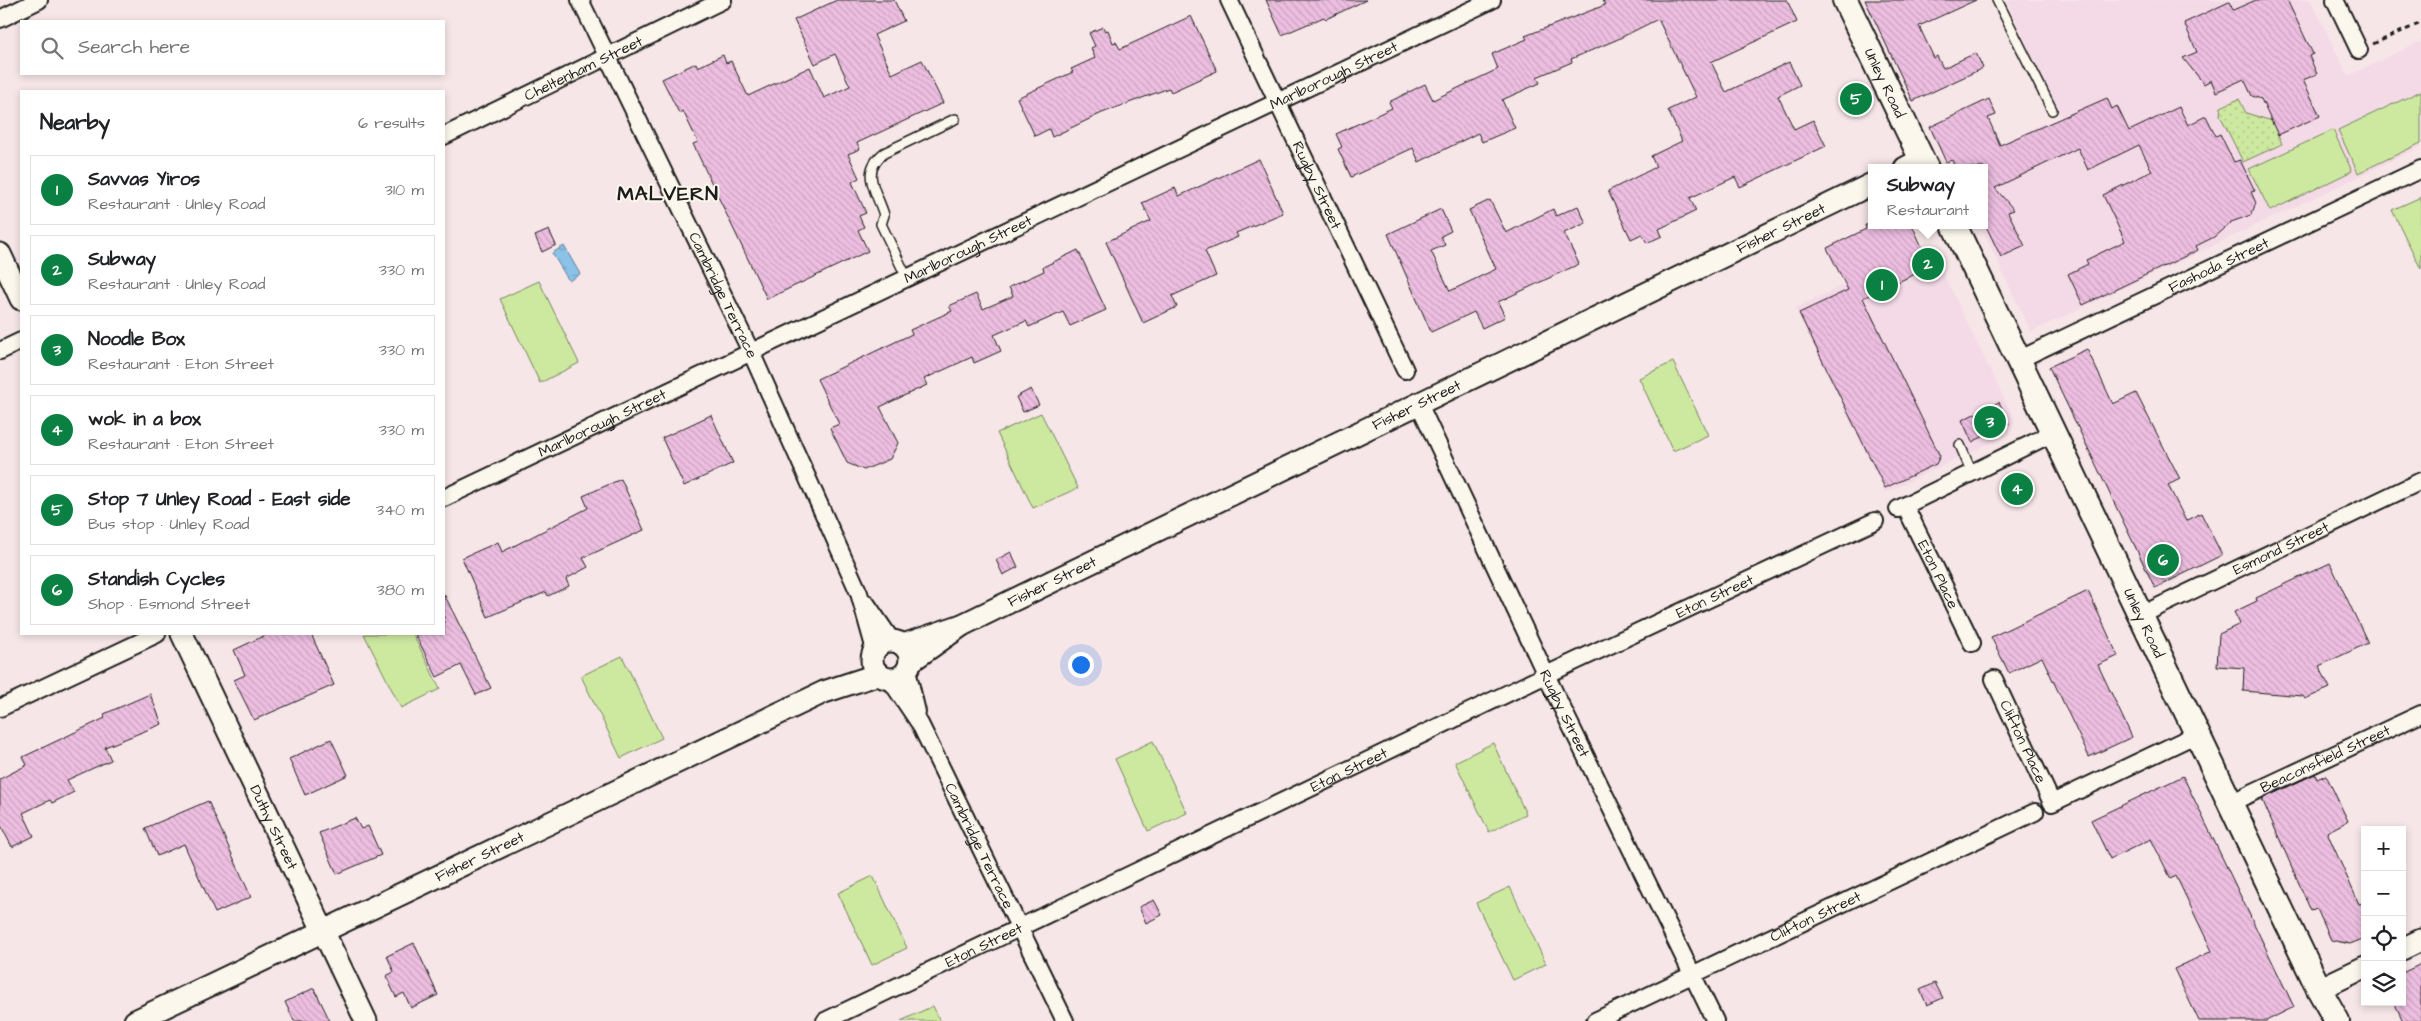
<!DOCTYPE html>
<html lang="en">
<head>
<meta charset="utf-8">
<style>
	body { margin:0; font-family:"Architects Daughter",sans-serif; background:#f6f6f6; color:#202124 }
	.controls { position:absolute; right:15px; bottom:15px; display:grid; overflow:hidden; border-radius:0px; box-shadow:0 2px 8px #0003 }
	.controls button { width:45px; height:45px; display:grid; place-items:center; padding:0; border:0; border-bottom:1px solid #e0e0e0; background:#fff; color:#202124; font:25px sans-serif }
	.you { position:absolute; left:1080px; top:664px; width:18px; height:18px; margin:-12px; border:4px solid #fff; border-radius:50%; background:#1a73e8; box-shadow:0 0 0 8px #1a73e833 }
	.badge { display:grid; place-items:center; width:32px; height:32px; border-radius:50%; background:#0b8043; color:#fff; font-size:16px; font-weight:700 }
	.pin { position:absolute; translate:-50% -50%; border:2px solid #fff; box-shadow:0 1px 5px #0006 }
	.popup { position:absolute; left:1868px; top:164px; width:120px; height:65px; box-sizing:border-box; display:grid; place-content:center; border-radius:0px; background:#fff; filter:drop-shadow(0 1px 4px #0005); font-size:16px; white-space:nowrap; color:#757577 }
	.popup b { font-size:19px; color:#202124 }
	.popup::after { content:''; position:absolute; left:50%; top:100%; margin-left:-10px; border:10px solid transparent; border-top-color:#fff }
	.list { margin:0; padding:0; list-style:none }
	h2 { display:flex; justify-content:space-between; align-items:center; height:65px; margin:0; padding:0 20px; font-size:21px }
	h2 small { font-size:16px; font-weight:400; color:#757577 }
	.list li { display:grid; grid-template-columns:32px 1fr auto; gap:15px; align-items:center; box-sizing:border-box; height:70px; margin:0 10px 10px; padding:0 10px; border:1px solid #e0e0e0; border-radius:0px }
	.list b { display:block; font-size:19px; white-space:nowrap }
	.list p { margin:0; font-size:16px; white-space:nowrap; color:#757577 }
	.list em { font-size:16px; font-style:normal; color:#757577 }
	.icon { flex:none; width:28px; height:28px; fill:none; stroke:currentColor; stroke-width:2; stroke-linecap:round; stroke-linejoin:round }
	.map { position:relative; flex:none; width:2421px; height:1021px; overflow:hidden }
	.search { position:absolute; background:#fff; box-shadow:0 2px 8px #0003; left:20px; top:20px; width:425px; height:55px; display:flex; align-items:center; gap:12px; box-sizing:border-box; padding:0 18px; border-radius:0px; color:#757577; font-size:19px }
	.panel { position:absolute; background:#fff; box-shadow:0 2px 8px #0003; left:20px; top:90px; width:425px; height:545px; border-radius:0px }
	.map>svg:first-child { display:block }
</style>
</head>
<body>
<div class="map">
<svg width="2421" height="1021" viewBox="0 0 2421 1021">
	<defs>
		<pattern id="grass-dots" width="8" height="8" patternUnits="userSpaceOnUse" patternTransform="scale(1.25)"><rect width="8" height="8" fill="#cde9a0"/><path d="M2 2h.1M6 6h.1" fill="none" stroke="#afc789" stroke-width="1.8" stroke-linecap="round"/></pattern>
		<pattern id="water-ripples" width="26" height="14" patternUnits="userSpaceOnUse" patternTransform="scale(1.25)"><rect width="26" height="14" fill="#8ac2e8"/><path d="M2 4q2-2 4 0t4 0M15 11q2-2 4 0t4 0" fill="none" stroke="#76a6c6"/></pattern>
		<pattern id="building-back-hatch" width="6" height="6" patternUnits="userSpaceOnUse" patternTransform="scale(1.25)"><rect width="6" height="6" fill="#edbee0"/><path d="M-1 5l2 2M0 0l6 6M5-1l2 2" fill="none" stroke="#cba3c0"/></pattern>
	</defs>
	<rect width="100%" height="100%" fill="#f7e6e8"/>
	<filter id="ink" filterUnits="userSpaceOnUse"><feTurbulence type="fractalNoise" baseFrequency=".02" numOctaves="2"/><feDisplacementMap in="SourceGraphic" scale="10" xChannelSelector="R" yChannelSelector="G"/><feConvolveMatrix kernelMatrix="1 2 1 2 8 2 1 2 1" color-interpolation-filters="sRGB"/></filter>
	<g filter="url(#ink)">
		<path fill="#f4dae6" d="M2006,0H2311L2348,76L2421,41V147L2031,332L1980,225H1984V168H1953L2045,122L2054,142L2069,134Z
			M1929,244L2015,421L2010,434L1885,493L1795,308Z"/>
		<path fill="url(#grass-dots)" stroke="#74825e" d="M2239,99L2246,113L2272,121L2282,144L2243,162L2220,115L2221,107Z"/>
		<path fill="#cde9a0" stroke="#74825e" d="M2421,91V143L2358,173L2338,130Z
			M2333,130L2352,171L2270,211L2249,169Z
			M2421,197V269L2392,210Z
			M539,281L579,363L540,383L500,299Z
			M1673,362L1708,435L1673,451L1639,378Z
			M1041,413L1078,488L1033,508L997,433Z
			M364,634H413L440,689L401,708Z
			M622,656L662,738L621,758L581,676Z
			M1153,741L1187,813L1148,831L1115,759Z
			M1493,743L1526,814L1489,832L1455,762Z
			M873,876L907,948L872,965L838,893Z
			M1510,887L1546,964L1513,980L1476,903Z
			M933,1006L940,1021H901Z"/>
		<path fill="url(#water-ripples)" stroke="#5e8096" d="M564,246L580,274L569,281L552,253Z"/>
		<path fill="url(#building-back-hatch)" stroke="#1c1c1c" d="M837,0H894L904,21L874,35L892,74L922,60L943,103L857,143L860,149L848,154L859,178L852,182L866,213L859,216L864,227L858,230L868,251L767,299L693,144L698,142L683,111L679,113L662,79L696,63L698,67L723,55L726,63L731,61L748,96L810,67L824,98L850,86L835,54L815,64L794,20Z
			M1266,0H1366L1326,19L1324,17L1282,35Z
			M1603,0H1787L1797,22L1711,62L1726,92L1789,62L1800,85L1778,96L1794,129L1813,120L1826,146L1740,187L1735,177L1690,198L1696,211L1659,229L1662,236L1647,243L1642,234L1631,239L1608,191L1656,167L1651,156L1682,141L1668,110L1696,97L1658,19L1616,40L1571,59L1572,62L1537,77L1540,83L1502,100L1515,128L1482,142L1478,133L1419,162L1413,148L1351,177L1338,149L1342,147L1336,134L1392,108L1389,102L1425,84L1433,100L1498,69L1492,54L1527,39L1525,36L1605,5Z
			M1865,0H1976L1919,26L1934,58L1937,56L1943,68L1976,53L1983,68L1913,101Z
			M2256,0H2287L2313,54L2309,56L2317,74L2303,80L2320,116L2278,135L2261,99L2252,96L2244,79L2216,92L2211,80L2204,84L2183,58L2197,52L2184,23L2229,2L2233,10Z
			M1191,16L1217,71L1171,92L1169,88L1102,113L1052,137L1049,129L1035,136L1017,98L1073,72L1071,69L1095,58L1091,48L1095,46L1089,33L1103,27L1105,31L1108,30L1113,43L1116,42L1120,49Z
			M2107,98L2112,109L2117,106L2129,131L2179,107L2188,125L2206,116L2216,136L2220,134L2234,162L2240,160L2255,191L2251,192L2256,203L2251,215L2231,222L2214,237L2196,246L2198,250L2083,305L2068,274L2088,264L2086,260L2125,241L2103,195L2152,171L2139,145L2088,170L2078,148L1995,188L2014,210L2008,212L2025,246L2001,257L1984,222V168H1955L1952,160L1946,162L1930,127L1989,99L1996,115L1988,118L2000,145Z
			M1259,159L1283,213L1236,233L1238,237L1205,251L1216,276L1172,296L1177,307L1143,323L1106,242L1151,221L1142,203L1175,188L1179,196Z
			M1490,200L1506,233L1553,209L1556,216L1578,206L1586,223L1564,233L1579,264L1498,302L1505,317L1482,328L1474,312L1431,332L1388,234L1441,209L1451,231L1441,236L1445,245L1431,251L1450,291L1496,269L1469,210Z
			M1865,225H1912L1923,249L1929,246L1937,264L1863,298L1940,456L1936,464L1885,488L1799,313L1848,290L1827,248L1866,229Z
			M549,230L556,245L542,252L535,236Z
			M1078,250L1106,310L1070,326L1063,312L1029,327L1026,321L994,335L1001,351L974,363L972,357L924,379L927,385L880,407L898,443L890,459L864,470L847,463L830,428L839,424L817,379L912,334L910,330L952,311L949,306L976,294L983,309L1013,296L1009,287L1044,271L1043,267Z
			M2087,349L2113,404L2136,393L2180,479L2168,485L2186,521L2201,513L2222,555L2155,588L2049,367Z
			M1031,389L1039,405L1023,412L1016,397Z
			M1999,402L2009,424L1972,442L1962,420Z
			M711,415L733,463L684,486L662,438Z
			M621,479L644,530L583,558L588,567L566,579L569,586L548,596L546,592L488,617L462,558L498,542L502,552L588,508L583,496Z
			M1011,552L1018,567L1003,575L996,560Z
			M2330,563L2368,643L2319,666L2330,688L2305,699L2303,696L2243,691L2244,668L2217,666L2219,634L2240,624L2234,612L2257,601L2256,598Z
			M2088,591L2118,656L2098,665L2132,737L2089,757L2042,657L2009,673L1991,637Z
			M444,594L491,688L476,695L461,665L437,677L415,634H444Z
			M268,634H311L334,685L254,720L234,680L245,675L234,650Z
			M150,694L162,724L105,747L111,760L67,780L74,792L52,803L50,800L23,813L34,836L12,847L0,824V779L27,765L23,757L105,718L104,714Z
			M331,739L348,775L305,795L289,759Z
			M2315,774L2317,779L2326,775L2348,821L2327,832L2359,904L2365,902V938L2350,944L2331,940L2317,909L2311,911L2262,799Z
			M2183,776L2294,1007L2266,1021H2199L2174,969L2212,951L2176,876L2171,879L2151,839L2110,859L2091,820Z
			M208,801L251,897L215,913L184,844L157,856L145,828Z
			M355,818L361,829L368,826L381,855L337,874L319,833Z
			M1154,900L1162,915L1146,923L1139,907Z
			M414,943L438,995L411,1008L404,993L396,997L386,976L394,972L387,956Z
			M2421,964V1021H2403L2394,1002H2402V973Z
			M1935,983L1943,998L1927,1005L1920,990Z
			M314,988L330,1021H294L285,1002Z"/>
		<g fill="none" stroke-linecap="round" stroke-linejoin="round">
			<g stroke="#1c1c1c" stroke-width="12">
				<path id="service" d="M1997,0L2052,110
					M907,278L881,224L884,215C877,191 859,173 884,153L955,119
					M1960,445L1972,473"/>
			</g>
			<g stroke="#1c1c1c" stroke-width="20">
				<g id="minor">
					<path id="s1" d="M580,0L751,352L859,593L875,650"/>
					<path id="s2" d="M1229,0L1405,370"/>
					<path d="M2335,0L2359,50"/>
					<path d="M0,19L39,0"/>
					<path id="s3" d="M444,136L723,0"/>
					<path d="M0,351L21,341"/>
					<path id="s4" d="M2018,360L2421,169"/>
					<path id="s5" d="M1419,404L1546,675L1715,1021"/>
					<path id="s6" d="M444,498L1492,0"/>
					<path id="s7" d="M1905,506L1972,643"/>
					<path d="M1898,509L2053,433"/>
					<path d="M866,603L892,641"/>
					<path id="s8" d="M2141,615L2421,481"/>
					<path d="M907,670L917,712"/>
					<path id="s9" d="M889,678L920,724L1065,1021"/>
					<path id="s10" d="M1994,679L2052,803L2197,734"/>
					<path d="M0,708L157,634"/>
					<path id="s11" d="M2230,803L2421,714"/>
					<path id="s12" d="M825,1021L1546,675L1875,521"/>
					<path id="s13" d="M1595,1021L2035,812"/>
				</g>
			</g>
			<g stroke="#1c1c1c" stroke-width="25">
				<g id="tertiary">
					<path d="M1905,168L1922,159"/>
					<path d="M0,254L21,299"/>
					<path id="s14" d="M962,625L1872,184"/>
					<path id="s15" d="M182,634L366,1021"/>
					<circle cx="891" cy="660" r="19"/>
					<path d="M903,645L962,625L910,662"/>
					<path d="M2402,949L2421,940"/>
					<path d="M2319,989L2365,967"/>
					<path id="s16" d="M135,1021L824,692L879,674"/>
				</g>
			</g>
			<g stroke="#1c1c1c" stroke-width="28">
				<g id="secondary">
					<path id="s17" d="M1845,0L1926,168"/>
					<path id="s18" d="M1954,225L2319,989L2337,1021"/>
				</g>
			</g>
			<path stroke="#1c1c1c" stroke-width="3" stroke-dasharray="5 4" stroke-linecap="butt" d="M2373,44L2421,23"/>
			<use href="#service" stroke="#fbf7ec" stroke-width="9"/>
			<use href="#minor" stroke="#fbf7ec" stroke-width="16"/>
			<use href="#tertiary" stroke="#fbf7ec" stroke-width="21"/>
			<use href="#secondary" stroke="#fbf7ec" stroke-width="24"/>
		</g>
	</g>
	<g text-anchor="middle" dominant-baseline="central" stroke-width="4" stroke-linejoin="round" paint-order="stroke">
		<g font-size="15" fill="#1c1c1c" stroke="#fbf7ec">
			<text stroke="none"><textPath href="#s3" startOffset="155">Cheltenham Street</textPath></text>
			<text stroke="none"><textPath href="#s6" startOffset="985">Marlborough Street</textPath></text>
			<text stroke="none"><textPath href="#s17" startOffset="92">Unley Road</textPath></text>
			<text stroke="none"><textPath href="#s2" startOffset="205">Rugby Street</textPath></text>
			<text stroke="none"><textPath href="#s14" startOffset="910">Fisher Street</textPath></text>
			<text stroke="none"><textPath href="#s6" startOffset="580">Marlborough Street</textPath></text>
			<text stroke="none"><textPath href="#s4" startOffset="222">Fashoda Street</textPath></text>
			<text stroke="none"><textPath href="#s1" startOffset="328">Cambridge Terrace</textPath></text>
			<text stroke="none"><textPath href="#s14" startOffset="505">Fisher Street</textPath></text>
			<text stroke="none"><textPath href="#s6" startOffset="175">Marlborough Street</textPath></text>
			<text stroke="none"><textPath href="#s8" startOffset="155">Esmond Street</textPath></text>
			<text stroke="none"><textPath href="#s7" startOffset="76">Eton Place</textPath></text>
			<text stroke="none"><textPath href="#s14" startOffset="100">Fisher Street</textPath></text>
			<text stroke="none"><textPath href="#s12" startOffset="986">Eton Street</textPath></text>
			<text stroke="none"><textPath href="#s18" startOffset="441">Unley Road</textPath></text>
			<text stroke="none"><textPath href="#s5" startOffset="342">Rugby Street</textPath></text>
			<text stroke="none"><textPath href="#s10" startOffset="69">Clifton Place</textPath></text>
			<text stroke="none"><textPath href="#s11" startOffset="105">Beaconsfield Street</textPath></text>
			<text stroke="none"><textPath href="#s12" startOffset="581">Eton Street</textPath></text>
			<text stroke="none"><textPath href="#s15" startOffset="214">Duthy Street</textPath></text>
			<text stroke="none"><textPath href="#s9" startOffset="191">Cambridge Terrace</textPath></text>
			<text stroke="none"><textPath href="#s16" startOffset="382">Fisher Street</textPath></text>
			<text stroke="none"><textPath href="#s13" startOffset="244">Clifton Street</textPath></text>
			<text stroke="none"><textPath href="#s12" startOffset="176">Eton Street</textPath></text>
		</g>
		<g font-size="20" font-weight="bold" letter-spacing="1" fill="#1c1c1c" stroke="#fbf7ec">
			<text x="668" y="194">MALVERN</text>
		</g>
	</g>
</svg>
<div class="controls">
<button>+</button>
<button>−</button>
<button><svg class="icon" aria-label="locate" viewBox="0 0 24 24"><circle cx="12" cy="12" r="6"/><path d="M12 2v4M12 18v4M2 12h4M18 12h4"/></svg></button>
<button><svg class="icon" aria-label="layers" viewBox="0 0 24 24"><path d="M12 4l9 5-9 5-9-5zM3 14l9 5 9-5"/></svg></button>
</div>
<div class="you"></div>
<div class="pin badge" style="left:1882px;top:285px">1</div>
<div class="pin badge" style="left:1928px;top:264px">2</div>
<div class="popup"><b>Subway</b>Restaurant</div>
<div class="pin badge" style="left:1990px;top:422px">3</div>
<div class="pin badge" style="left:2017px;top:489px">4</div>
<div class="pin badge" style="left:1856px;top:99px">5</div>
<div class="pin badge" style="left:2163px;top:560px">6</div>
<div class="search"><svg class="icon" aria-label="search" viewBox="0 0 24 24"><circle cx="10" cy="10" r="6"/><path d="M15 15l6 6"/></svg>Search here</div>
<section class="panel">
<h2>Nearby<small>6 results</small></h2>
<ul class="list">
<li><span class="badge">1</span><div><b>Savvas Yiros</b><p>Restaurant · Unley Road</p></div><em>310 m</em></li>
<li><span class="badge">2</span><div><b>Subway</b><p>Restaurant · Unley Road</p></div><em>330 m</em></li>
<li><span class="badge">3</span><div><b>Noodle Box</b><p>Restaurant · Eton Street</p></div><em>330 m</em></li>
<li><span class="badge">4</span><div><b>wok in a box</b><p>Restaurant · Eton Street</p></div><em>330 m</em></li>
<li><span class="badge">5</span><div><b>Stop 7 Unley Road - East side</b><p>Bus stop · Unley Road</p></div><em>340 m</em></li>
<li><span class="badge">6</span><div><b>Standish Cycles</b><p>Shop · Esmond Street</p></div><em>380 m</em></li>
</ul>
</section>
</div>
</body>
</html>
